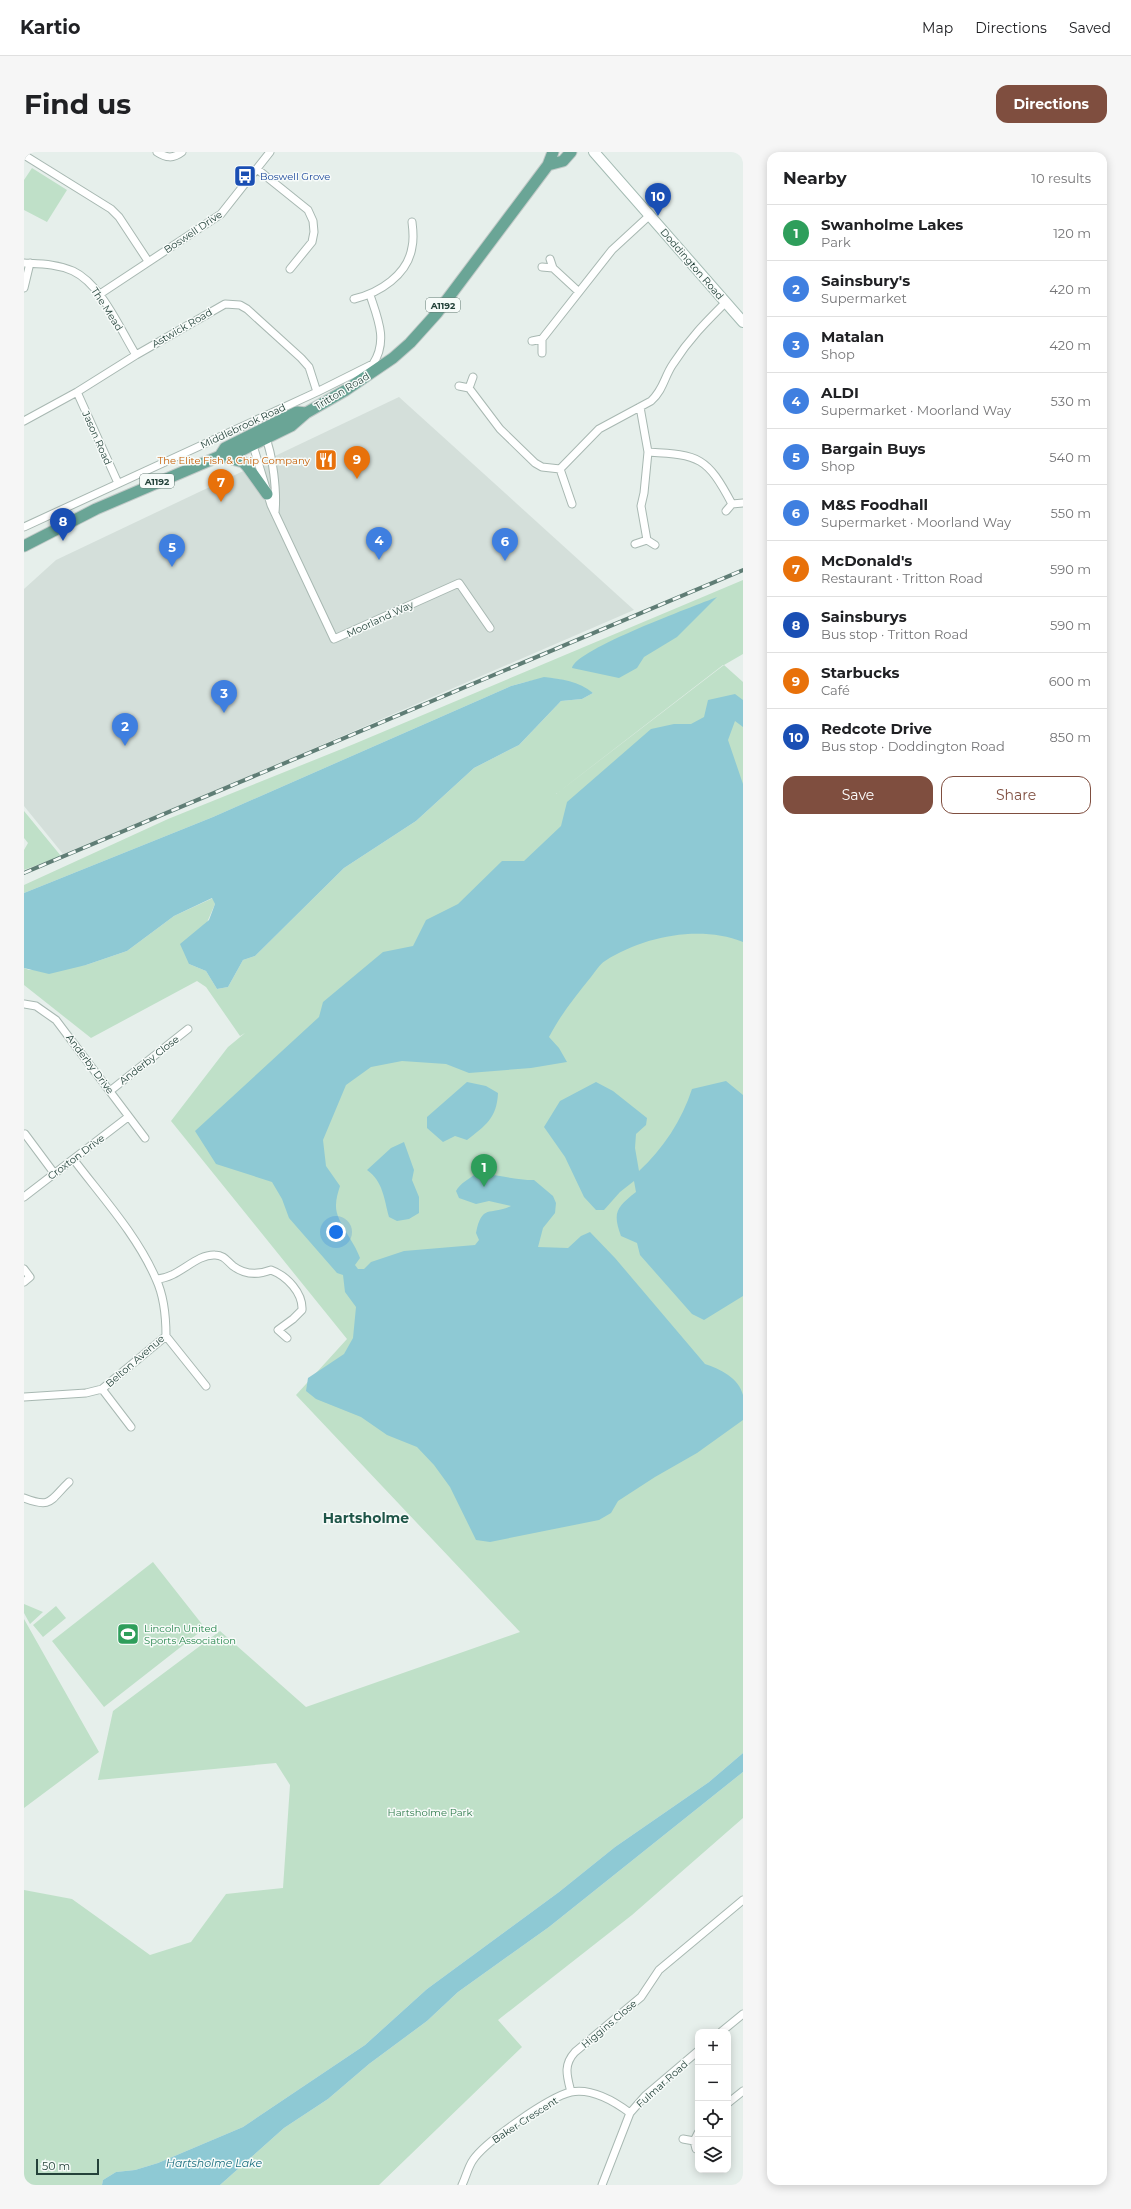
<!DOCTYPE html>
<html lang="en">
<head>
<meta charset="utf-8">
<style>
	body { margin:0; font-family:Montserrat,sans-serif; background:#f6f6f6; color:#202124 }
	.controls { position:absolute; right:12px; bottom:12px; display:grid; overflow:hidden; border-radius:8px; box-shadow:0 2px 10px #0003 }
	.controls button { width:36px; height:36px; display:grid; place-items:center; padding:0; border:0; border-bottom:1px solid #e0e0e0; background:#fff; color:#202124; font:20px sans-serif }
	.scale { position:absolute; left:12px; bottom:10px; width:63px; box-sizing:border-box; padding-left:4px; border:2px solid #24423a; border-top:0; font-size:11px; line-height:14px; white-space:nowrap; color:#24423a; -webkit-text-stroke:3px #f7fbf9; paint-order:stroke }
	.you { position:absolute; left:312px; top:1080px; width:14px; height:14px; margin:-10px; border:3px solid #fff; border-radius:50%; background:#1a73e8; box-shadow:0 0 0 6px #1a73e833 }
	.badge { display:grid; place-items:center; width:26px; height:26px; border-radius:50%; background:#7f4e3f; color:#fff; font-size:13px; font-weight:700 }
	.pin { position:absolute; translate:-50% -33px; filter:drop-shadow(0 1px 2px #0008) }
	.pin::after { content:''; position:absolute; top:21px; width:14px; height:12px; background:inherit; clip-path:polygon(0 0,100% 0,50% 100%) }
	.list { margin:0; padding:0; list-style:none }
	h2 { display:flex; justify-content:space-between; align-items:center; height:52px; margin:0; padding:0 16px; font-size:17px }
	h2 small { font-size:13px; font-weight:400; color:#757577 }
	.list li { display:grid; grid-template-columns:26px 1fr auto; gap:12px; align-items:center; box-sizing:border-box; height:56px; padding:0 16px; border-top:1px solid #e0e0e0 }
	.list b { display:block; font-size:15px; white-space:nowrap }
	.list p { margin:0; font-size:13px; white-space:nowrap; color:#757577 }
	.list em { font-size:13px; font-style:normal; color:#757577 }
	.actions { display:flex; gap:8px; padding:12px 16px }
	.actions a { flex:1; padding:9px 0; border:1px solid #7f4e3f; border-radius:12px; text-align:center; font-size:14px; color:#7f4e3f }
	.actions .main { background:#7f4e3f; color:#fff }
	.icon { flex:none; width:22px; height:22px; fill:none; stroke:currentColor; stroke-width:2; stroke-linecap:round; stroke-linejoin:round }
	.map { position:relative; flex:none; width:719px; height:2033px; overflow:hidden; border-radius:12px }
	header { display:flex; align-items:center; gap:24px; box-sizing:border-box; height:56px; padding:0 20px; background:#fff; border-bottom:1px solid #e0e0e0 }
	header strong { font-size:19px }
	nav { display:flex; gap:22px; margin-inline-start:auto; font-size:14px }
	.intro { display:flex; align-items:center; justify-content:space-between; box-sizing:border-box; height:96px; padding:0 24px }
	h1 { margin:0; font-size:28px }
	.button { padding:10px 18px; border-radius:12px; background:#7f4e3f; color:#fff; font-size:14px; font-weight:700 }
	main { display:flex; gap:24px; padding:0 24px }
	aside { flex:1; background:#fff; border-radius:12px; box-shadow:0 2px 10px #0003 }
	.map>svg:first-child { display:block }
</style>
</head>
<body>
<header>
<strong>Kartio</strong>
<nav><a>Map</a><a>Directions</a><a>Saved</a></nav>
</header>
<div class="intro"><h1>Find us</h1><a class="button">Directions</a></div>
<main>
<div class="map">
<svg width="719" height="2033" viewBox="0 0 719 2033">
	<rect width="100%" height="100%" fill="#e6efeb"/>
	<path fill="#d4dfda" d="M375,245L610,458L212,630L39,702L0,654V437L32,408Z"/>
	<path fill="#bfe0c8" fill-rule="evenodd" d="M8,16L43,38L23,70L0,58V28Z
		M719,428V502L700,513L719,530V1601L685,1630L591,1695L535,1740L403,1837L341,1893L219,1975L134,2011L111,2018L92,2020L79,2028L78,2033H0V1738L48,1747L126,1803L167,1790L202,1742L259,1736L266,1633L252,1611L74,1628L89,1559L196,1479L282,1555L496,1480L272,1243L323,1187L147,969L204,895L221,881L216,884L182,835L173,829L67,886L0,833V816L5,818L62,813L103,799L150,764L189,746L191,752L165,812L182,819L193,837L204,835L219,808L231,804L320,716L392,669L450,616L495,593L537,549L558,547L569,541C532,523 527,523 487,534L189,665L0,741V733L144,667L330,592ZM699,513H700L532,642Z
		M0,659L37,704L0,718V698L4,691L0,686Z
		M129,1410L181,1476L80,1555L28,1489Z
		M0,1452L19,1460L6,1472L0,1461Z
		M32,1454L42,1466L19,1485L9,1473Z
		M0,1467L75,1600L0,1656Z
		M719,1620V1666L608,1763L474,1868L498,1895L355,2033H196L260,1976L304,1947L345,1912L403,1869L434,1840L525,1775Z"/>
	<path fill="#8ec9d4" d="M693,445L653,485L620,505L613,516L595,526L548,516C552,497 671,454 693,445Z
		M520,525C537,527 555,529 569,541L558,547L537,549L495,593L450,616L392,669L320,716L231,804L219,808L204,835L193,837L182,819L165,812L156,792L185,768L191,752L188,746L150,764L103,799L62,813L25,822L0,816V741L189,665L487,534Z
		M711,542L719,548V575L711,569L704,588L719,632V790C676,773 620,784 581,809C576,812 571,820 567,825C551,845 537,862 525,885L535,896L543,910L507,916L445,921L422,912L378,909L347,915L322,933L299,988L302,1014L316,1034C314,1040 312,1047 312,1053C311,1069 330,1088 336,1106L331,1113L334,1117H340L347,1110L380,1099L451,1093L455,1088L452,1081C458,1051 466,1064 487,1054L465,1049L452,1052L435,1046L432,1039C436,1031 446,1027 452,1021C472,1022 490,1028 510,1028L529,1044L532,1051L531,1061L519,1076L514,1095L544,1096L557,1084L566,1080L591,1106L681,1212C696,1217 715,1226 719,1243C719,1251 719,1261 719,1268L673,1301L631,1325L594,1349L587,1361L575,1368L466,1390L452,1388L426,1335L410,1313L393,1295L363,1283L337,1265L292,1247L282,1239L284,1226L320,1202L329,1186L332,1155L321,1140L319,1123L313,1121L265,1066L258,1047L248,1030L192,1012L171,979L295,865L299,850L359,800L389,794L402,768L434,752L478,709H500L537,674L543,650L627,577L650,572H667L680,565L684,548Z
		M702,929L719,943V1144L680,1168L668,1162L616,1103L613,1091L597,1084C588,1060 593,1055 612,1040L610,1029L596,1040L580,1058H572L560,1045L541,1005L520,975L536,949L572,930L589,939L623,966L622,973L612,982L611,996L615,1019C639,997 658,968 668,937Z
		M443,930L462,934L474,941C473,966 461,974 443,988L431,984L419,990L403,976V965Z
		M380,990L390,1018L388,1028L395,1045V1061L385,1067L373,1069L365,1065C360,1047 359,1029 343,1018L367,996Z
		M719,1601V1620L525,1775L434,1840L403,1869L345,1912L304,1947L260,1976L196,2033H78L79,2028L92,2020L111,2018L134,2011L219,1975L341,1893L403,1837L535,1740L591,1695L685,1630Z"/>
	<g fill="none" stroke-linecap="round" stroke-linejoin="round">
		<g stroke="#a8b8b2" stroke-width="9">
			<path id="street" d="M133,0C142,6 149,7 158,0
				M0,3L87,57L95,65L124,109
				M233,17L284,58L289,69L290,80L288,90L266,117
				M526,107L529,116
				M0,111C17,112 33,112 49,119C77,132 96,177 112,203
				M518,115L529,116L555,140
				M0,136L6,111
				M76,142L197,62L246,0
				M330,147C355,141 384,123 388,95C390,87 389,78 388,70
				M518,187V201
				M508,189L518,187L588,98L626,63
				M435,234L445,236L476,277L511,311L518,315L536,317L575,277L627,249C640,237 640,225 649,212C665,187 681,171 702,150
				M445,236L449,225
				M53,240L94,331
				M0,269L53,240L112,203L201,152L216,153L223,157L277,206L285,215L293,240
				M241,284C249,303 253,340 251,360
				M228,290L247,353L310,487L435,431L466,476
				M624,300C676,303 683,305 708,352L702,359
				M536,317L548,352
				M708,352L719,351
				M0,375L293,240L349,212C364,189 354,167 346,143
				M623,388L631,393
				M611,392L623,388L617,354L620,341L624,300L616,255
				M0,852L12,854L32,868L121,986
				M86,939L164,877
				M1,982L30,1021
				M0,1045L104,965
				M0,1117L6,1125L0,1130
				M133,1127C155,1126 171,1102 191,1103C200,1103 203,1109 209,1114C221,1123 234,1123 247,1118C263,1124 279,1141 278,1158L269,1167L254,1178L263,1186
				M142,1184L182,1234
				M78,1237L107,1275
				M0,1245L62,1241L78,1237L142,1184C142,1165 140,1144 132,1127C113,1083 78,1045 50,1008
				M0,1346C28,1357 26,1348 45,1330
				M697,1880L719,1862
				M547,1940C543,1924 539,1913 551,1900L617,1845L635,1818L719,1748
				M704,1951L719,1939
				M659,1987L670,1989
				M672,1997L670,1989L674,1981
				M438,2033C442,2025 444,2015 449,2008C461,1990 525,1945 547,1940C568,1936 590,1949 606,1961
				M578,2033L606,1961L621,1944L674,1899"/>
		</g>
		<g stroke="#a4bbb3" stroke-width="12">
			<path id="secondary" d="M570,0L719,170"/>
		</g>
		<g stroke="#c2cac8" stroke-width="13">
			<path id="primary" d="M524,13L539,9L547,0
				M196,304L201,296L273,260L282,261
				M197,304L219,310L223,314L243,342
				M0,394L72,357L196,304L214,300L267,274L282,261L322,238L369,206L386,191L413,161L524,13L529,0"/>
		</g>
		<use href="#street" stroke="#fff" stroke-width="7"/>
		<use href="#secondary" stroke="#fff" stroke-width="10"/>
		<use href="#primary" stroke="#6aa596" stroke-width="11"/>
		<g stroke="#5f7d75" stroke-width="4">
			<path id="rail" d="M0,721L719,418"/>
		</g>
		<use href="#rail" stroke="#f7fbf9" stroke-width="2.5" stroke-dasharray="8" stroke-linecap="butt"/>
	</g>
	<defs>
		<g id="bus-square" transform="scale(1.15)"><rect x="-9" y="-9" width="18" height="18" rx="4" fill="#1a4fb4" stroke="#f7fbf9"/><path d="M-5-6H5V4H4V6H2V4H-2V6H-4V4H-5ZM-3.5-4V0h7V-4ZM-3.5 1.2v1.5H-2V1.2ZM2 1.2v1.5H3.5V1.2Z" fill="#fff"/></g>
		<g id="restaurant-square" transform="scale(1.15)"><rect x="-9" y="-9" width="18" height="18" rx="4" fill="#e8710a" stroke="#f7fbf9"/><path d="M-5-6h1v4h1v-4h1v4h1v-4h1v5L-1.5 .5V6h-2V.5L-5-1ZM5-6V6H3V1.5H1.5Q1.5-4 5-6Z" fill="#fff"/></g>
		<g id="stadium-square" transform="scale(1.15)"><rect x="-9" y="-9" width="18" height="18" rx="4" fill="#2e9e5b" stroke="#f7fbf9"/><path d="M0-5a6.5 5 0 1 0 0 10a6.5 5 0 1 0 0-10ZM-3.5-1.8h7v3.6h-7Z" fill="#fff"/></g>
	</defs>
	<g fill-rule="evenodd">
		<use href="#bus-square" x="221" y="24"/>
		<use href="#restaurant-square" x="302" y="308"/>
		<use href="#stadium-square" x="104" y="1482"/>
	</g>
	<g text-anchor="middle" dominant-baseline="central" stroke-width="3" stroke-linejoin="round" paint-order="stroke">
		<g fill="#f7fbf9" stroke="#637a73" stroke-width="1">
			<rect x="402" y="146" width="34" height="14" rx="3"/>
			<rect x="116" y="322" width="34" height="14" rx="3"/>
		</g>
		<g font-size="9" font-weight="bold" fill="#24423a">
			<text x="419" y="153">A1192</text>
			<text x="133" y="329">A1192</text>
		</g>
		<g font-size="10" fill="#164399" stroke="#f7fbf9" text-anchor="start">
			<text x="236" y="24">Boswell Grove</text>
		</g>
		<g font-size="10" fill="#24423a" stroke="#f7fbf9">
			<text transform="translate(169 80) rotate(-34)">Boswell Drive</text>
			<text transform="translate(668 112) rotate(49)">Doddington Road</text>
			<text transform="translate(83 157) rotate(57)">The Mead</text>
			<text transform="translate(158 176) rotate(-30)">Astwick Road</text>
			<text transform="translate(318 239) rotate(-31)">Tritton Road</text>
			<text transform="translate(219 274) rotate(-25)">Middlebrook Road</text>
			<text transform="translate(73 286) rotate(66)">Jason Road</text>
			<text transform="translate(356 467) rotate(-25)">Moorland Way</text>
			<text transform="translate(125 908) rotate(-38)">Anderby Close</text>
			<text transform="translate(66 912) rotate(53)">Anderby Drive</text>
			<text transform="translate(52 1005) rotate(-37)">Croxton Drive</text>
			<text transform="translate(111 1209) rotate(-41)">Belton Avenue</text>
			<text transform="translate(585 1872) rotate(-40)">Higgins Close</text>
			<text transform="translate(638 1932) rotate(-42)">Fulmar Road</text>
			<text transform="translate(501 1968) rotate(-33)">Baker Crescent</text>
		</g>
		<g font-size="10" fill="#c56008" stroke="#f7fbf9" text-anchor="end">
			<text x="286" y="308">The Elite Fish &amp; Chip Company</text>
		</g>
		<g font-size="10" fill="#27864d" stroke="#f7fbf9" text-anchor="start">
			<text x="120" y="1476">Lincoln United<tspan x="120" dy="12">Sports Association</tspan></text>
		</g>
		<g font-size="10" fill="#2d7a4b" stroke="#f7fbf9">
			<text x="406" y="1660">Hartsholme Park</text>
		</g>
		<g font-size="11" font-style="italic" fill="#1c6f80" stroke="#f7fbf9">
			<text x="190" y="2011">Hartsholme Lake</text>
		</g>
		<g font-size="14" font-weight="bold" fill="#1f5548" stroke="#f7fbf9">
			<text x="342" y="1366">Hartsholme</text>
		</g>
	</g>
</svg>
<div class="controls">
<button>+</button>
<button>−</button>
<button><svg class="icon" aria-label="locate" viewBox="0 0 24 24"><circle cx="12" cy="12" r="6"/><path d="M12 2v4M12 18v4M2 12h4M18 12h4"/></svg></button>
<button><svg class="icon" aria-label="layers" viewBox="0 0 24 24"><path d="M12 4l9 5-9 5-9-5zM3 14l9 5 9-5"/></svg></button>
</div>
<div class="scale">50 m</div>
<div class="you"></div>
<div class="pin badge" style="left:460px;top:1035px;background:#2e9e5b">1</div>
<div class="pin badge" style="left:101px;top:594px;background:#3f7fe0">2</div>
<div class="pin badge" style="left:200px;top:561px;background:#3f7fe0">3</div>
<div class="pin badge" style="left:355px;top:408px;background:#3f7fe0">4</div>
<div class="pin badge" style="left:148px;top:415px;background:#3f7fe0">5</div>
<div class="pin badge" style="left:481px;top:409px;background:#3f7fe0">6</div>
<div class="pin badge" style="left:197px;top:350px;background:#e8710a">7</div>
<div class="pin badge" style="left:39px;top:389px;background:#1a4fb4">8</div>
<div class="pin badge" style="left:333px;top:327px;background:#e8710a">9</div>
<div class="pin badge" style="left:634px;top:64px;background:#1a4fb4">10</div>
</div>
<aside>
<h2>Nearby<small>10 results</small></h2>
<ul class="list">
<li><span class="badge" style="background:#2e9e5b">1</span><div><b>Swanholme Lakes</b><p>Park</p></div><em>120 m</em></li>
<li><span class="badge" style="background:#3f7fe0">2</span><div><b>Sainsbury's</b><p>Supermarket</p></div><em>420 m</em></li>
<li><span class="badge" style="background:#3f7fe0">3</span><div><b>Matalan</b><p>Shop</p></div><em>420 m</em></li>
<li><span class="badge" style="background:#3f7fe0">4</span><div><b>ALDI</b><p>Supermarket · Moorland Way</p></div><em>530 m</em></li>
<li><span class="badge" style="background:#3f7fe0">5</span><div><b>Bargain Buys</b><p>Shop</p></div><em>540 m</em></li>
<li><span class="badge" style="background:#3f7fe0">6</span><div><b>M&amp;S Foodhall</b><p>Supermarket · Moorland Way</p></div><em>550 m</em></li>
<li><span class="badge" style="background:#e8710a">7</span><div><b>McDonald's</b><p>Restaurant · Tritton Road</p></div><em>590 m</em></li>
<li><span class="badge" style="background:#1a4fb4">8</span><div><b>Sainsburys</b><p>Bus stop · Tritton Road</p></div><em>590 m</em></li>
<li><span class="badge" style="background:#e8710a">9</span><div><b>Starbucks</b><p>Café</p></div><em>600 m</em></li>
<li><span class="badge" style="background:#1a4fb4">10</span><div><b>Redcote Drive</b><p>Bus stop · Doddington Road</p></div><em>850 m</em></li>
</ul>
<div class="actions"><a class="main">Save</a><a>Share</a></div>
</aside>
</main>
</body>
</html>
